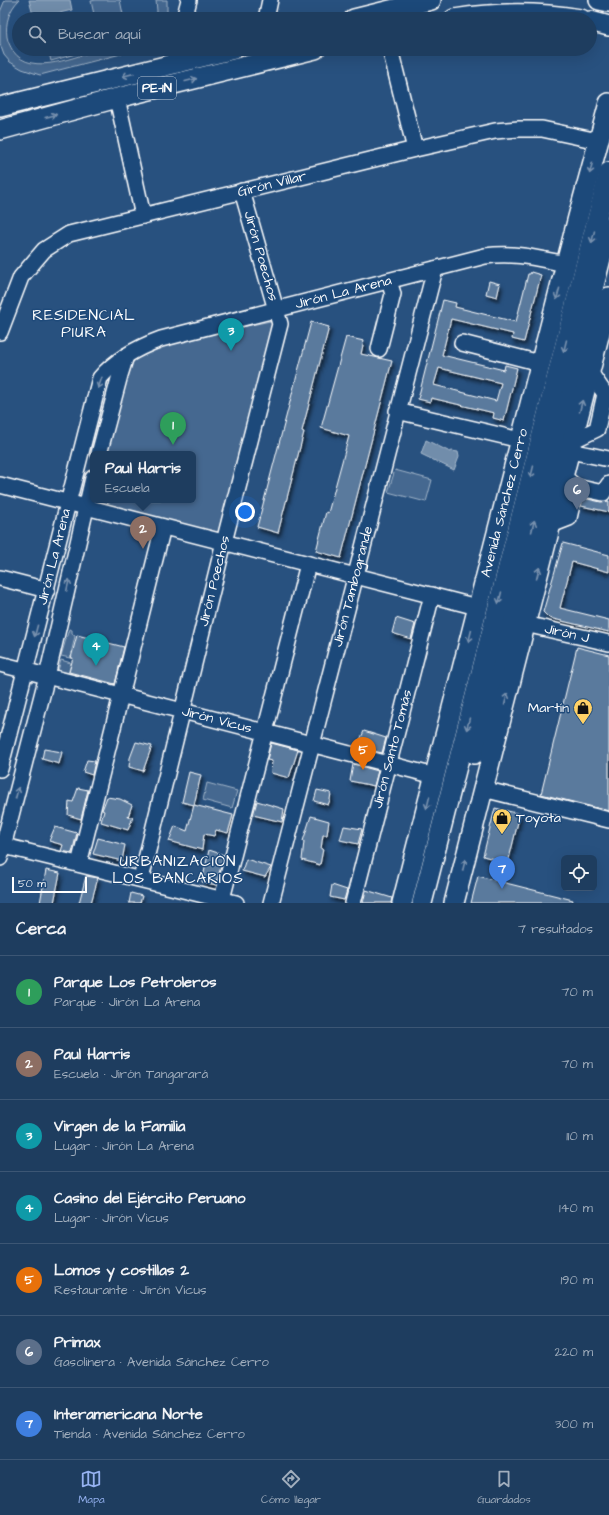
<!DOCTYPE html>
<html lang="es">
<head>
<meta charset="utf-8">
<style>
	body { margin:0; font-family:"Architects Daughter",sans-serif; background:#264465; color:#f1f3f6 }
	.controls { position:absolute; right:12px; bottom:12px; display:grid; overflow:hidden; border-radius:6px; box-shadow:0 4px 16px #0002 }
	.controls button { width:36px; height:36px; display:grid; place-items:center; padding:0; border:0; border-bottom:1px solid #3c5674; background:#1e3d5f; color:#f1f3f6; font:20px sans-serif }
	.scale { position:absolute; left:12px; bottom:10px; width:75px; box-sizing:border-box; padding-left:4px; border:2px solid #fff; border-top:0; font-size:11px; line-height:14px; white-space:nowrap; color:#fff; -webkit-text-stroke:3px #1f4a7a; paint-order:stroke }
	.you { position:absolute; left:245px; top:512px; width:14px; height:14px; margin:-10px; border:3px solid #fff; border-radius:50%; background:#1a73e8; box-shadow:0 0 0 6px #1a73e833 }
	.badge { display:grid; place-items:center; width:26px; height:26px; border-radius:50%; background:#95b2f1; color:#fff; font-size:13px; font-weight:700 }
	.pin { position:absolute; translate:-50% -33px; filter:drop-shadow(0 1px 2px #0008) }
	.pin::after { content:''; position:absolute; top:21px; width:14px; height:12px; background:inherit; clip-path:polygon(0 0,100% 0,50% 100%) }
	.popup { position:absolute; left:90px; top:451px; width:106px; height:52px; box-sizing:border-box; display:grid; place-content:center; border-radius:6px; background:#1e3d5f; filter:drop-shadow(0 1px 3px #0005); font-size:13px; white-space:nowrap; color:#a1aebd }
	.popup b { font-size:15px; color:#f1f3f6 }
	.popup::after { content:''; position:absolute; left:50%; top:100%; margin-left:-8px; border:8px solid transparent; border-top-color:#1e3d5f }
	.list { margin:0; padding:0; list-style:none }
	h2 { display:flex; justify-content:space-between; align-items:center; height:52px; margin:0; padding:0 16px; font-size:17px }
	h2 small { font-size:13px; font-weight:400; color:#a1aebd }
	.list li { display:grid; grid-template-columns:26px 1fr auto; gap:12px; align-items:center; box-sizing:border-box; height:72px; padding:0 16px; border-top:1px solid #3c5674 }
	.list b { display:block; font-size:15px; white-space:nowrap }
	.list p { margin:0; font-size:13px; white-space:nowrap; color:#a1aebd }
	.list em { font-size:13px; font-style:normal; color:#a1aebd }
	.icon { flex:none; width:22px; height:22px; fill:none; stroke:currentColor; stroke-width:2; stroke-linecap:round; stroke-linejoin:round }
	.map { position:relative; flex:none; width:609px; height:903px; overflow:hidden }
	.search { position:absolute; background:#1e3d5f; box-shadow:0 4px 16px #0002; left:12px; right:12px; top:12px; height:44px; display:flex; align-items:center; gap:10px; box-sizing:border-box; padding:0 14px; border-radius:22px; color:#a1aebd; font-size:15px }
	.sheet { height:556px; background:#1e3d5f }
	nav { display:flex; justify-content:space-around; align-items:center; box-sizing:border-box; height:56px; border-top:1px solid #3c5674; background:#1e3d5f; font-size:11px; color:#a1aebd }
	nav a { display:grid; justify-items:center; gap:2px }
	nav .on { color:#95b2f1 }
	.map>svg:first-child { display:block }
</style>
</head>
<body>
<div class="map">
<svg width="609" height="903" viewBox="0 0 609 903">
	<defs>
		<filter id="shadow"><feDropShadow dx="2" dy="3.5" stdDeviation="2" flood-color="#0009"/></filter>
	</defs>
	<rect width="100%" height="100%" fill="#28517f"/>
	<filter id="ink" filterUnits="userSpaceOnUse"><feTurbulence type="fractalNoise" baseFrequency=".025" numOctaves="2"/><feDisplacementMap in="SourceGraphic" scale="8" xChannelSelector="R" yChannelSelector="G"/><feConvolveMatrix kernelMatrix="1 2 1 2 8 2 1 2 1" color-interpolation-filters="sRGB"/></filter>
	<g filter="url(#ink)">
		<path fill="#446890" stroke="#a2b4c8" d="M5,0H19C9,10 5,23 7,37C8,42 10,46 13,51C32,78 77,55 102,49C114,47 128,49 140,49L40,75L22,69L10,62L4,55L0,44V12Z
			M96,0H120L124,19H95L91,1Z
			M156,0H167V12L166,19H156L157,11Z
			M48,49H93L51,61Z
			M275,320L217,537L89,503L93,500H193V454H102C108,427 116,380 135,360C142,353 150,349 158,345Z
			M395,470L432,480L426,502L388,492Z
			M69,629L72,630V634L75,636L70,658L61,656Z
			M61,660L71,663L68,674L58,671Z
			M207,783L237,791L232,808L203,800Z"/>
		<path fill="#718dab" stroke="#aabbcd" d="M29,0H70L72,10L34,19Z
			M426,440L450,452L452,451L458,452L459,457L454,470L421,454Z"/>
		<path fill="#5a7a9d" stroke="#fff" fill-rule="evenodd" filter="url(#shadow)" d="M531,272L541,275L524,342L512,339L513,334L451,319L442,355L504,370L505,365L517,368L504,421L493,418L494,413L431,398L430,402L418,399L443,300L456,303L455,307L516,322L528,274H530ZM439,368L501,383L496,401L434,385Z
			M489,281L500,284L497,297L486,294Z
			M311,322L329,327L302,431L304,432L278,533L257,527Z
			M346,337L364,341L361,354L392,361L341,558L316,551L326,512L328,513L349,436L321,428Z
			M583,498L601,502L609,501V512L581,506Z
			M563,543L609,555V572L572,562L560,608L609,620V632L549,618L543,612Z
			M396,618L415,624L411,639L392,633Z
			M77,635L124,647L115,684L69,672L73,658H71Z
			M577,647L609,655V811L541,794Z
			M364,731L386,738L382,753L357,747Z
			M136,742L152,746L143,771L129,767L130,758Z
			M271,743L298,750L289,778L271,773L272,761L267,760Z
			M44,749L62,752L59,764L42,759Z
			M87,760L95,761L92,775L83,772Z
			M353,764L378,771L374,786L350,781Z
			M189,772L201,775L194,805L182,802Z
			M78,788L88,790L81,819L68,815L69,801L73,802Z
			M317,790L331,793L330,800L328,805L314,801Z
			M107,797L120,799L132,805L128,817H133L128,830L101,822L104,811L102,810Z
			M257,801L284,809L282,822L253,815Z
			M194,805L233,815L228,833L216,830L214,836L204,834L202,850L169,841L175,826L187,831Z
			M495,808L520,814L508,863L483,856Z
			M311,816L329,821L327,835H323L321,849H323L320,865L302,860L304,841H303Z
			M344,826L362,829L358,844L340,840Z
			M55,827L77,833L72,853L61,851L63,845L49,841Z
			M98,838L125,845L122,861L93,854Z
			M209,850L224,855L216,885L202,882Z
			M246,859L271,867L265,877L242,871Z
			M46,870L60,873L54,903H40Z
			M86,876L98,878L91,903H79Z
			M478,876L573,900L572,903H471Z
			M332,885L347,890L344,900L330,897Z
			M366,890L392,898L391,903H363Z
			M131,893L142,896L140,903H129Z"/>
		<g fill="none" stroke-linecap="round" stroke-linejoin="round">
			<g stroke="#fff" stroke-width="18">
				<g id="minor">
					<path d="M184,19L189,0"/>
					<path d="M266,19L270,0"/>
					<path d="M390,49L415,149"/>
					<path d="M173,64L177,49"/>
					<path d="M117,98L143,216"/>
					<path id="s1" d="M0,332L21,277L44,250L69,234L415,149L495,131L519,129H542L598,141"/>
					<path d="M462,343L540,363"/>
					<path d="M379,349L393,294L389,281"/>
					<path d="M397,411L520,440"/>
					<path d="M572,441L597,429L605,394L590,372"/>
					<path d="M570,451L609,459"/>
					<path d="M99,454L120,375L126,356"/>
					<path d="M0,485L477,607"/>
					<path d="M576,487L603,493L609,484"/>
					<path d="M551,525L569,518L576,487L563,476"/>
					<path d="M0,578L47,590"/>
					<path id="s2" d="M525,624L609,643"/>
					<path id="s3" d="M0,664L435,776"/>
					<path id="s4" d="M0,769L100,378C116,359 139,347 161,339L485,256C515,252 536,258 566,264"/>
					<path d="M483,789L609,820"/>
					<path d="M0,845L236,903"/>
					<path d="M0,858L47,676L93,478"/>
					<path d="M79,864L163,527"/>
					<path id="s5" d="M141,879L224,542L280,324L242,191"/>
					<path d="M222,899L308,564"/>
					<path id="s6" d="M271,903L435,269"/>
					<path id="s7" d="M353,903L432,595"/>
				</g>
			</g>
			<g stroke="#fff" stroke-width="22">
				<g id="major">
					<path d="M599,0L609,2"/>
					<path d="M354,19L431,0"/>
					<path d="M454,19C499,12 537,12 581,19"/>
					<path d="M590,21L609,26"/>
					<path d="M0,107L234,49"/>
					<path d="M0,130L117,98L315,49"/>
					<path d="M474,754L609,227"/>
					<path id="s8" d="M402,903L578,217L609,103"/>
					<path d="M422,903L609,172"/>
					<path d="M454,903L609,297"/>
				</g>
			</g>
			<use href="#minor" stroke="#1f4a7a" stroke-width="15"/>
			<use href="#major" stroke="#1f4a7a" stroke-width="19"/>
		</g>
		<defs><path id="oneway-shaft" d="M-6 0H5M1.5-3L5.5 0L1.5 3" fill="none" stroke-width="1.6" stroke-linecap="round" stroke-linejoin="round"/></defs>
		<g stroke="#7992af">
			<use href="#oneway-shaft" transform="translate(128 75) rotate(166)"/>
			<use href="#oneway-shaft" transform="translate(191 80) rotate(-14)"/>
			<use href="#oneway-shaft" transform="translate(51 116) rotate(-15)"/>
			<use href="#oneway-shaft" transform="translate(591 168) rotate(105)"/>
			<use href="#oneway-shaft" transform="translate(593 237) rotate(104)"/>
			<use href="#oneway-shaft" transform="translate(558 294) rotate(105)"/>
			<use href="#oneway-shaft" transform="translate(565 346) rotate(104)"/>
			<use href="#oneway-shaft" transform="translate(100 383) rotate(109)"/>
			<use href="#oneway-shaft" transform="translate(581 406) rotate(-76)"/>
			<use href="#oneway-shaft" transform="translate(532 472) rotate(104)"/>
			<use href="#oneway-shaft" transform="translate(533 526) rotate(-76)"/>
			<use href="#oneway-shaft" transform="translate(538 573) rotate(-76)"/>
			<use href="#oneway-shaft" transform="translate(68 585) rotate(-77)"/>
			<use href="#oneway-shaft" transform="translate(500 598) rotate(104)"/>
			<use href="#oneway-shaft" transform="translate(36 631) rotate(105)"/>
			<use href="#oneway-shaft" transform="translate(470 636) rotate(104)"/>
			<use href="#oneway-shaft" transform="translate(506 699) rotate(-76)"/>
			<use href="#oneway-shaft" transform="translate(468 724) rotate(104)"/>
			<use href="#oneway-shaft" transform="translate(17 793) rotate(-75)"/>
			<use href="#oneway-shaft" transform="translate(428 803) rotate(104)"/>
			<use href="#oneway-shaft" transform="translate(464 865) rotate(-76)"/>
		</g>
	</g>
	<defs>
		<g id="shop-pin" transform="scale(1)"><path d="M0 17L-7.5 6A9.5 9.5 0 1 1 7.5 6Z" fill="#ffd166" stroke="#1f4a7a"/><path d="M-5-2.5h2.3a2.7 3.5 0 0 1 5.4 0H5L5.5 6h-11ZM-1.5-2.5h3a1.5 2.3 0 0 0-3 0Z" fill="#111"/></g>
	</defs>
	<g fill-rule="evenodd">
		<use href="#shop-pin" x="583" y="708"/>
		<use href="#shop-pin" x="502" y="818"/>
	</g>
	<g text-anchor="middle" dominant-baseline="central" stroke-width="3" stroke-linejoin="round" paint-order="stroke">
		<rect fill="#1f4a7a" stroke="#bcc9d7" stroke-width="1" x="138" y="77" width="38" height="22" rx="3"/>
		<g font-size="13" font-weight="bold" fill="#fff">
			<text x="157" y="88">PE-1N</text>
		</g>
		<g font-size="14" fill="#fff" stroke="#1f4a7a">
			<text stroke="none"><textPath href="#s1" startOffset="333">Girón Villar</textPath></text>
			<text transform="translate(261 256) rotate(74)">Jirón Poechos</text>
			<text stroke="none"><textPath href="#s4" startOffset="665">Jirón La Arena</textPath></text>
			<text stroke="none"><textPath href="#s8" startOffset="413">Avenida Sánchez Cerro</textPath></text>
			<text stroke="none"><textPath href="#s4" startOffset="219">Jirón La Arena</textPath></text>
			<text stroke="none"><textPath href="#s5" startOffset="307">Jirón Poechos</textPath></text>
			<text stroke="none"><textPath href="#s6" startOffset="327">Jirón Tambogrande</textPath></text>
			<text stroke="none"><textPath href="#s2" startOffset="43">Jirón J</textPath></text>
			<text stroke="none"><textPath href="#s3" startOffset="224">Jirón Vicus</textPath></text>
			<text stroke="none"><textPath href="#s7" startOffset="159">Jirón Santo Tomás</textPath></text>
		</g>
		<g font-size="14" fill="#fff" stroke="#1f4a7a" text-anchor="end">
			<text x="569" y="708">Martín</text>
			<text x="516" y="818" text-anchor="start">Toyota</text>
		</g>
		<g font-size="15" letter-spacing="1" fill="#fff" stroke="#1f4a7a">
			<text x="84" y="315">RESIDENCIAL<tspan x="84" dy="17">PIURA</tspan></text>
			<text x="178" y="861">URBANIZACIÒN<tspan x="178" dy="17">LOS BANCARIOS</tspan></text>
		</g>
	</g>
</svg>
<div class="controls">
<button><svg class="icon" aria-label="locate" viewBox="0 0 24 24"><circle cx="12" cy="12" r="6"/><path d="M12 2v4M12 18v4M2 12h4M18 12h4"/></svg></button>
</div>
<div class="scale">50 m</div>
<div class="you"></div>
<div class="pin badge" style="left:173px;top:445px;background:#2e9e5b">1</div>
<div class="pin badge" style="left:143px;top:549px;background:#8d6e63">2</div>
<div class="popup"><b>Paul Harris</b>Escuela</div>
<div class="pin badge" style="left:231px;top:351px;background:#0f9aa8">3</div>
<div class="pin badge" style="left:96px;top:666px;background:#0f9aa8">4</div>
<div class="pin badge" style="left:363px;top:770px;background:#e8710a">5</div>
<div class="pin badge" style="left:577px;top:510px;background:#5c6f8a">6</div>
<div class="pin badge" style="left:502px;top:889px;background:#3f7fe0">7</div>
<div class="search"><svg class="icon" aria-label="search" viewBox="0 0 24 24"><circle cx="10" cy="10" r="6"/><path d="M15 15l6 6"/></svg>Buscar aquí</div>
</div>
<section class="sheet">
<h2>Cerca<small>7 resultados</small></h2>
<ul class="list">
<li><span class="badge" style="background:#2e9e5b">1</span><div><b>Parque Los Petroleros</b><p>Parque · Jirón La Arena</p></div><em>70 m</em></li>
<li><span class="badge" style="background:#8d6e63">2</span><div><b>Paul Harris</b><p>Escuela · Jirón Tangarará</p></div><em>70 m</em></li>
<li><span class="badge" style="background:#0f9aa8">3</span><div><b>Virgen de la Familia</b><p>Lugar · Jirón La Arena</p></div><em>110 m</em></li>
<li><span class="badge" style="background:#0f9aa8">4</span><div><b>Casino del Ejército Peruano</b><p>Lugar · Jirón Vicus</p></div><em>140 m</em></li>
<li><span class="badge" style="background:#e8710a">5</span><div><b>Lomos y costillas 2</b><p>Restaurante · Jirón Vicus</p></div><em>190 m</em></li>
<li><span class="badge" style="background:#5c6f8a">6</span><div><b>Primax</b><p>Gasolinera · Avenida Sánchez Cerro</p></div><em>220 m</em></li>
<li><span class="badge" style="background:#3f7fe0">7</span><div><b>Interamericana Norte</b><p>Tienda · Avenida Sánchez Cerro</p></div><em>300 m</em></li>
</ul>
</section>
<nav>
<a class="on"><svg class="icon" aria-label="map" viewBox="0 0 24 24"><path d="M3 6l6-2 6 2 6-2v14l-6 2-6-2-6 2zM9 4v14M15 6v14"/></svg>Mapa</a>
<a><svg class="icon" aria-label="directions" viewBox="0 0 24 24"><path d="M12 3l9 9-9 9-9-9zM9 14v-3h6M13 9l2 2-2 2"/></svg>Cómo llegar</a>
<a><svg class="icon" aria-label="saved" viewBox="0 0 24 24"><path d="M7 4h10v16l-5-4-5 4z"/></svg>Guardados</a>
</nav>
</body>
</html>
